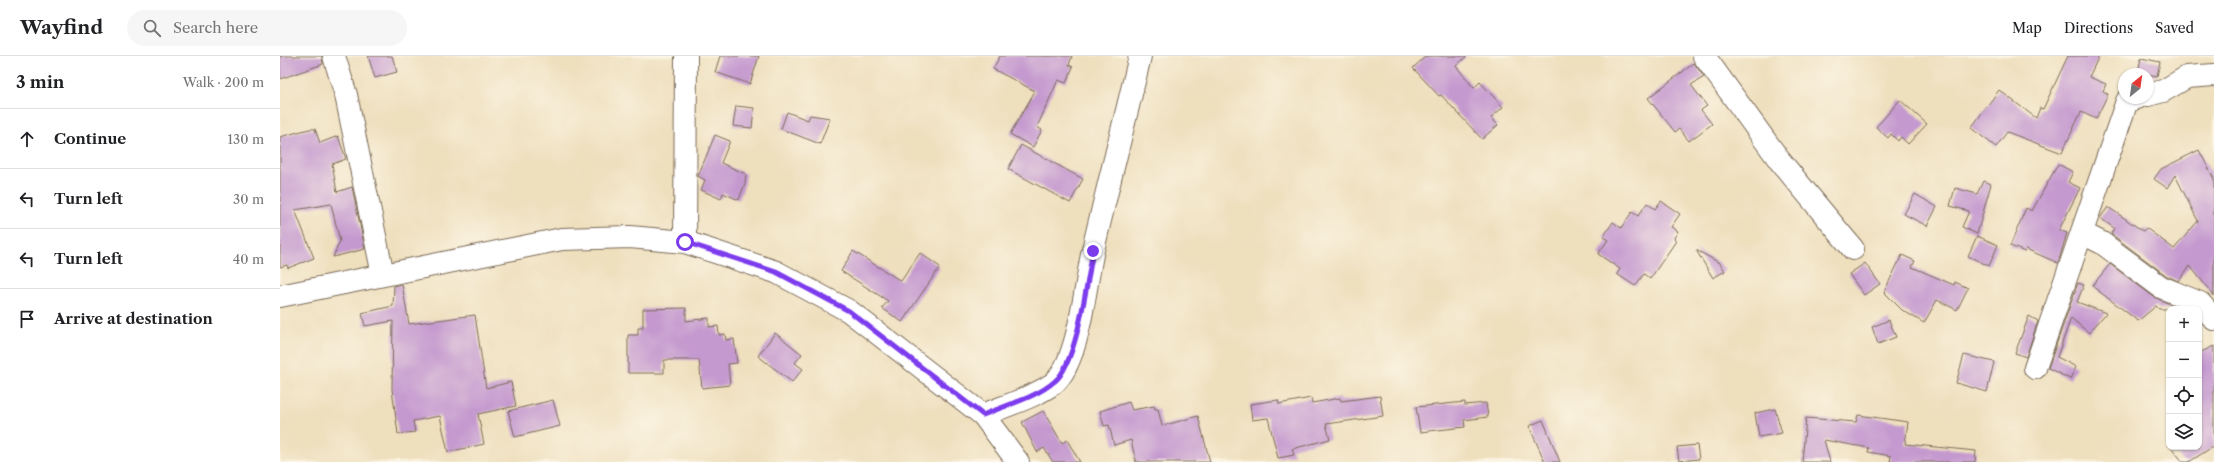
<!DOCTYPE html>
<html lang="en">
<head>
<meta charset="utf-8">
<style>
	body { margin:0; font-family:"Libre Caslon Text",serif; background:#f6f6f6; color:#202124 }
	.controls { position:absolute; right:12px; bottom:12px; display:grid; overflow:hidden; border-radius:8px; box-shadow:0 1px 3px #0004 }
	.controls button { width:36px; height:36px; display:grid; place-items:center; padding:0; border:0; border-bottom:1px solid #e0e0e0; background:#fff; color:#202124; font:20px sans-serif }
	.compass { position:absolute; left:1838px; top:12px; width:36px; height:36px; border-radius:50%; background:#fff; box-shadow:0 1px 3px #0004; rotate:29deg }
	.stop { position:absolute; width:12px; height:12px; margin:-9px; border:3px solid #7c3aed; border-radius:50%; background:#fff }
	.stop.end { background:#7c3aed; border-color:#fff; box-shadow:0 1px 4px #0008 }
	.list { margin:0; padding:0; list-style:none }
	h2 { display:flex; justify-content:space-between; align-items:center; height:52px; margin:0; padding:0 16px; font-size:17px }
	h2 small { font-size:13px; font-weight:400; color:#757577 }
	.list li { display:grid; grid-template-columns:26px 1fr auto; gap:12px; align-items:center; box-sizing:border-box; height:60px; padding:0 16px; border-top:1px solid #e0e0e0 }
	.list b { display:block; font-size:15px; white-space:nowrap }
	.list em { font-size:13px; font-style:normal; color:#757577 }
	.icon { flex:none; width:22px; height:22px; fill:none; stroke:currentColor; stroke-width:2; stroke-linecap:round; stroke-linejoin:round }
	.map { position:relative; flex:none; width:1934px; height:406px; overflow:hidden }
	header { display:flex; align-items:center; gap:24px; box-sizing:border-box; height:56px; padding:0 20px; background:#fff; border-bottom:1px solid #e0e0e0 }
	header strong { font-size:19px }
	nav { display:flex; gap:22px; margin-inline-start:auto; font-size:14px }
	.search { width:280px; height:36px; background:#f6f6f6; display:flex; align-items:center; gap:10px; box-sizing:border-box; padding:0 14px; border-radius:22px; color:#757577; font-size:15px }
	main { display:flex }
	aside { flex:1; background:#fff }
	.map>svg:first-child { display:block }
</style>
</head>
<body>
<header>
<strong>Wayfind</strong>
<div class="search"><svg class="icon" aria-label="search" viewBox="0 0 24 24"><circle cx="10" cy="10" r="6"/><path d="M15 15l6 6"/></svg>Search here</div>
<nav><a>Map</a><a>Directions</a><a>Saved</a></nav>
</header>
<main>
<aside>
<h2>3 min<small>Walk · 200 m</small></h2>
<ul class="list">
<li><svg class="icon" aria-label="ahead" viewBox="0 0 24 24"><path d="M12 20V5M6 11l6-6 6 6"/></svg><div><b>Continue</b></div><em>130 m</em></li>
<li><svg class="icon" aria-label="left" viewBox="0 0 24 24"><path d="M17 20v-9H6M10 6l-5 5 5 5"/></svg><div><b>Turn left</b></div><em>30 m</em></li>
<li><svg class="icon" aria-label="left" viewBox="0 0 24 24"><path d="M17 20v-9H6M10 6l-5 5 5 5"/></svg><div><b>Turn left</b></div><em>40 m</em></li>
<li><svg class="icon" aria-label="arrive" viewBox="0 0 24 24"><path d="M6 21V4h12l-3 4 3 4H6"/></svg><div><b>Arrive at destination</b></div></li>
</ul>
</aside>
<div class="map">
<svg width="1934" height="406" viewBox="0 0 1934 406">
	<rect width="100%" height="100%" fill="#fcf5e5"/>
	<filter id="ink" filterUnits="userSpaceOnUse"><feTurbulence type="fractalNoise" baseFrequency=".025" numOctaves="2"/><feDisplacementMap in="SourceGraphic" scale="8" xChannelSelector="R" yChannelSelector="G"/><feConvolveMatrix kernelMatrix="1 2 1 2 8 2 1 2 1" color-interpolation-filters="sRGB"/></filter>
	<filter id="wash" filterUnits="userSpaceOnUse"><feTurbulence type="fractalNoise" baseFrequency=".012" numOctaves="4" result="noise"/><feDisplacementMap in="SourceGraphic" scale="16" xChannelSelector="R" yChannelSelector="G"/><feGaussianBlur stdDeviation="0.9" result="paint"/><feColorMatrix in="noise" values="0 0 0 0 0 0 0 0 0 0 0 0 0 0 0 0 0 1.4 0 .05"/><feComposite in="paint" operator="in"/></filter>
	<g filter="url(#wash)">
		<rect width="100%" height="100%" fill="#eedfbd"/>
		<g id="blocks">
			<path fill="#c499cf" d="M0,0H42L43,8L0,23Z
				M88,0H112L117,16L95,22Z
				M440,0H479L470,28L435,16Z
				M720,0H792L789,9L793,11L786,27L778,24L757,71L762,74L753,91L730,78L755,35L713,13Z
				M1146,0H1187L1176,10L1194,32L1200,26L1223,51L1211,62L1218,69L1202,83L1161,39L1159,40L1133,12Z
				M1788,0H1819L1809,21L1826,28L1823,35L1828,38L1816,63L1801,56L1782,97L1727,76L1716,91L1691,72L1719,34L1756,62L1760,52L1763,53Z
				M1861,2L1880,6L1877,20L1858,16Z
				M1414,7L1424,21L1411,29L1427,50L1421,54L1432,68L1409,85L1399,73L1395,76L1368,42Z
				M1620,44L1647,68L1628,88L1621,81L1618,85L1611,78L1608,82L1596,71Z
				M456,50L474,52L472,72L453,70Z
				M507,56L528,64L530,59L550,62L540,88L501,73Z
				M29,73H35L40,87L58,80L66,103L52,108L57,136L72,131L85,193L53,201L60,185L51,148L15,154L34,202L8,212L7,209L0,211V81Z
				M435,79L450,85L441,107L466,118L465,127L459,144L443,137L441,143L421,134L425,124L418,120Z
				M741,89L803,123L790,147L728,113Z
				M1919,94L1934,123V240L1910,210L1898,225L1887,220L1831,178L1834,172L1820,162L1828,151L1863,175L1866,172L1894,193L1918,165L1895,119L1887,132L1874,123L1881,113Z
				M1778,108L1793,116L1788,126L1800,132L1779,174L1787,177L1778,207L1746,193L1745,196L1730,190L1746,152L1752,155Z
				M1703,125L1711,128L1697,178L1682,171L1689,155L1670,150L1675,132L1697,138Z
				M1635,138L1657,151L1647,170L1624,158Z
				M1381,145L1400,158L1391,171L1398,175L1394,182L1396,185L1370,223L1364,218L1355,230L1337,218L1340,213L1318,198L1328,184L1323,181L1333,166L1341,172L1352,156L1358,160L1367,147L1375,153Z
				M1697,180L1718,189L1709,210L1688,200Z
				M1416,194L1440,207L1445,215L1433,222Z
				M573,195L621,225L640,197L660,211L622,266L602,252L608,245L561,215Z
				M1622,199L1635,205L1632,211L1674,229L1675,226L1688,232L1677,254L1657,244L1644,267L1622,254L1604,236Z
				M1585,207L1600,228L1584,239L1569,218Z
				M1830,208L1874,241L1901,253H1879L1876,250L1858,265L1812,230Z
				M1798,227L1804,229L1797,246L1826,257L1809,277L1791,262L1777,301L1796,311L1790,323L1768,312Z
				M122,228L129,268L195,259L206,332L231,326L236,350L198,358L204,388L168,396L160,360L133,365L135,376L118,378L112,333L113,265L85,270L82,257L113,250L114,230Z
				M406,252V265L429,262V271L438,270L439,279L445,278L446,284L454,283L457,307L448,308L450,329L422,332L419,304H384V317H348V279H358V272H363V253Z
				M1749,260L1758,265L1746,301L1735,297Z
				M1609,264L1616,281L1598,288L1592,271Z
				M495,277L522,298L515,307L523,313L512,326L478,300Z
				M1934,290V390L1909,406H1903L1891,391H1919V297Z
				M1684,299L1714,306L1707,336L1676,327Z
				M1100,340L1103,360L1046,368L1050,383L1012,393L1014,399L998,402L988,362L972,364L970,348L998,344L999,348L1031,342L1032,347L1060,342L1061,345Z
				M273,344L280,370L235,381L228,355Z
				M849,346L852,354L874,350L875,353H878L882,370L918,360L930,406H856L851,384L834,389L829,369L824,370L820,355Z
				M1185,346V349L1206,347L1208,361L1184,364L1185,371L1140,376L1136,351Z
				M1495,353L1502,377L1479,381L1475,357Z
				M763,355L782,387L787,384L800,406H773L764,392L757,396L742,366Z
				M1578,359L1628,366L1625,388L1696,395L1695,406H1610L1611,400L1588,396L1589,392L1544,384L1550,406H1522L1526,362L1576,366Z
				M1263,364L1280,406H1265L1249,370Z
				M1417,389L1419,403L1399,405L1397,391Z"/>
		</g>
	</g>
	<g filter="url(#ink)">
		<use href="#blocks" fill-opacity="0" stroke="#7a6956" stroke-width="1"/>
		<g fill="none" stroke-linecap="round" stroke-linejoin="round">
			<g stroke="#7a6956" stroke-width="24">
				<path id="minor" d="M54,0L66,39L103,219
					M1424,0L1500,105L1573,193
					M1868,39L1883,35L1907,21L1934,19
					M1802,177L1822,187L1881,231L1920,247L1934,263
					M405,186L406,0
					M0,240L282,183L350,181L405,186L496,216L569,255L703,359L738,406
					M1755,312L1847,45L1857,42
					M703,359C722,351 764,338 777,324C800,298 805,229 813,194C828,129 845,65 860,0"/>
			</g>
			<use href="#minor" stroke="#fff" stroke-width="22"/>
		</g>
	</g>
	<g fill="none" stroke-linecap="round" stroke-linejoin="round" filter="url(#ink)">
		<path stroke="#7c3aed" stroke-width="5" d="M405,186L496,216L569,255L703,359C726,349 756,342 775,325C797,307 807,225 813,195"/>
	</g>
</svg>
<div class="controls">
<button>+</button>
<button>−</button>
<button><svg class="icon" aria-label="locate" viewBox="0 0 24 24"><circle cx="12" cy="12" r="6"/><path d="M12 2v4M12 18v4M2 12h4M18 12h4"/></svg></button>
<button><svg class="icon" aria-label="layers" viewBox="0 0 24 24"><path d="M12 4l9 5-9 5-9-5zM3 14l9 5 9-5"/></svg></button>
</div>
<svg class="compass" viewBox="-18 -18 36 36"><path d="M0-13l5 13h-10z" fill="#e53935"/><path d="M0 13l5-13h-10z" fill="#757577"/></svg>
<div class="stop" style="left:405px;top:186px"></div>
<div class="stop end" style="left:813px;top:195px"></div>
</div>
</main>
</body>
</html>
